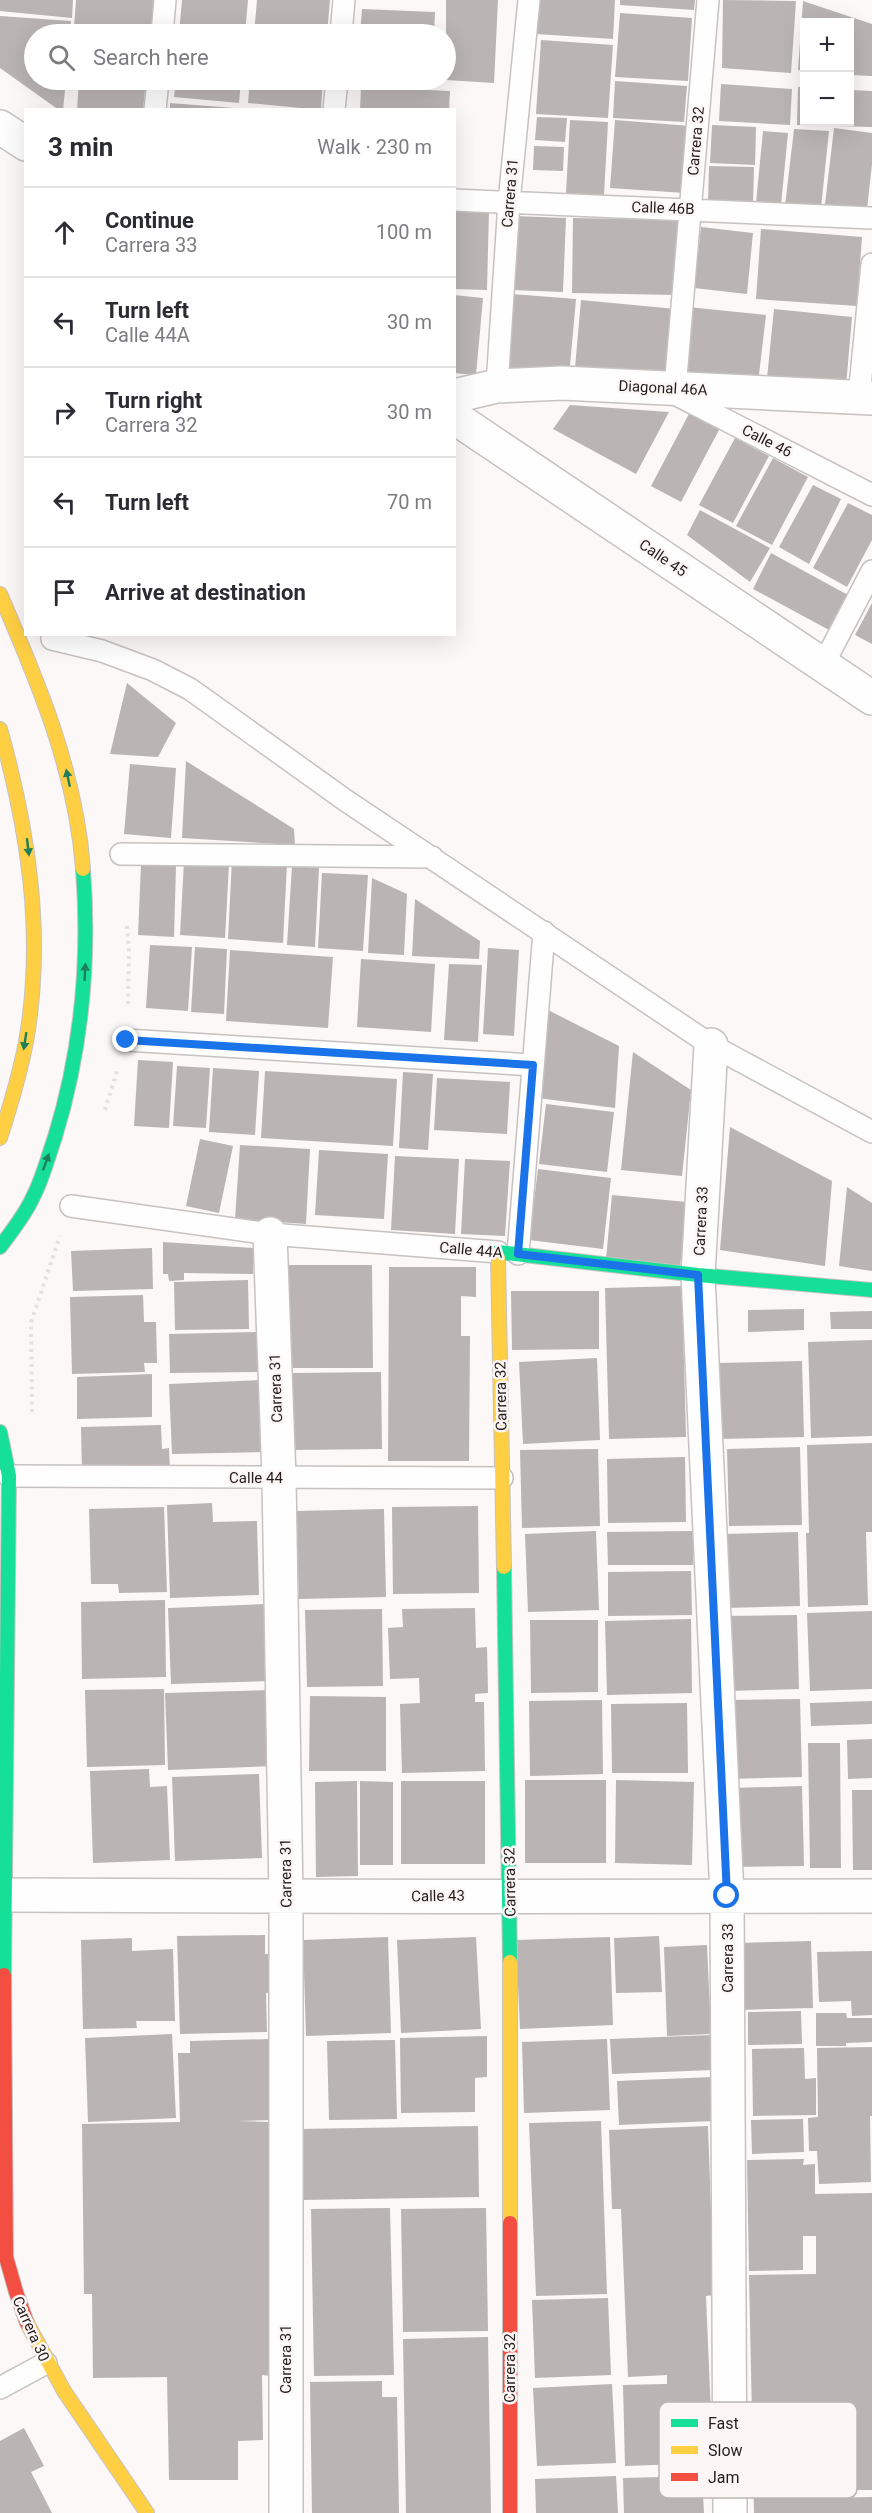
<!DOCTYPE html>
<html lang="en">
<head>
<meta charset="utf-8">
<style>
	body { margin:0; font-family:Roboto,sans-serif; background:#f2f2f3; color:#2b2b33 }
	.controls { position:absolute; right:18px; top:18px; display:grid; overflow:hidden; border-radius:0px; box-shadow:0 6px 24px #0002 }
	.controls button { width:54px; height:54px; display:grid; place-items:center; padding:0; border:0; border-bottom:2px solid #e1e1e2; background:#fff; color:#2b2b33; font:30px sans-serif }
	.stop { position:absolute; width:18px; height:18px; margin:-14px; border:4px solid #1a73e8; border-radius:50%; background:#fff }
	.stop.end { background:#1a73e8; border-color:#fff; box-shadow:0 2px 6px #0008 }
	.list { margin:0; padding:0; list-style:none }
	h2 { display:flex; justify-content:space-between; align-items:center; height:78px; margin:0; padding:0 24px; font-size:26px }
	h2 small { font-size:20px; font-weight:400; color:#7c7c81 }
	.list li { display:grid; grid-template-columns:39px 1fr auto; gap:18px; align-items:center; box-sizing:border-box; height:90px; padding:0 24px; border-top:2px solid #e1e1e2 }
	.list b { display:block; font-size:22px; white-space:nowrap }
	.list p { margin:0; font-size:20px; white-space:nowrap; color:#7c7c81 }
	.list em { font-size:20px; font-style:normal; color:#7c7c81 }
	.icon { flex:none; width:33px; height:33px; fill:none; stroke:currentColor; stroke-width:2; stroke-linecap:round; stroke-linejoin:round }
	.map { position:relative; flex:none; width:872px; height:2513px; overflow:hidden }
	.search { position:absolute; background:#fff; box-shadow:0 6px 24px #0002; left:24px; top:24px; width:432px; height:66px; display:flex; align-items:center; gap:15px; box-sizing:border-box; padding:0 21px; border-radius:33px; color:#7c7c81; font-size:22px }
	.panel { position:absolute; background:#fff; box-shadow:0 6px 24px #0002; left:24px; top:108px; width:432px; height:528px; border-radius:0px }
	.map>svg:first-child { display:block }
</style>
</head>
<body>
<div class="map">
<svg width="872" height="2513" viewBox="0 0 872 2513">
	<rect width="100%" height="100%" fill="#fbf8f7"/>
	<path fill="#bab4b4" d="M0,0H73L72,18L0,11Z
		M76,0H155L152,34L74,27Z
		M182,0H248L245,34H179Z
		M257,0H330L327,34H254Z
		M446,0H498L494,83L446,80Z
		M538,0H615L613,39L536,34Z
		M620,0H695L694,10L620,5Z
		M723,0L796,1L791,73L722,68Z
		M803,1L872,24V76L850,75V22H804V71L798,70Z
		M362,9L435,12L434,34H360Z
		M620,13L692,18L688,81L615,77Z
		M0,16L71,21L70,34H34V80H66L63,110H59L0,68Z
		M76,29L119,33V34H76Z
		M541,40L613,45L608,118L536,114Z
		M79,80H146L143,110H77Z
		M176,80H241L239,103L174,97Z
		M250,80H323L321,110L248,103Z
		M396,80H432V83L396,81Z
		M615,81L687,86L684,122L613,118Z
		M721,84L792,89L790,125L719,121Z
		M361,87L450,91L449,110H360Z
		M798,87H804V122H850V90L872,91V127L797,125Z
		M170,103L234,108V110H170Z
		M537,117L567,118L565,142L535,140Z
		M570,120L608,122L604,195L566,193Z
		M615,120L690,126L685,193L610,188Z
		M712,125L756,127L755,165L710,163Z
		M834,128L872,133V164L867,209L825,204Z
		M794,129L829,131L821,208L785,206Z
		M763,131L788,133L781,205L756,203Z
		M534,146L564,147L563,171L533,170Z
		M709,166L754,167L753,205L708,204Z
		M454,210H489L487,290L454,289Z
		M514,216L566,218L563,292L511,290Z
		M573,218L678,220L677,295L572,293Z
		M701,227L753,233L747,294L694,288Z
		M761,229L862,237L857,306L756,299Z
		M512,294L576,299L569,377L505,371Z
		M454,295L483,298L476,375L454,373Z
		M581,300L676,309L670,378L575,368Z
		M688,307L766,315L758,383L682,375Z
		M774,309L852,317L846,386L767,378Z
		M570,405L669,412L636,474L553,429Z
		M690,412L720,428L681,502L651,486Z
		M735,438L769,456L733,523L699,505Z
		M773,458L808,477L772,545L736,526Z
		M813,485L841,499L809,564L779,547Z
		M848,503L872,515V540L847,587L813,568Z
		M700,510L770,548L750,582L687,535Z
		M771,553L848,595L829,630L753,589Z
		M872,603V644L855,635Z
		M127,683L176,723L158,757L110,754Z
		M186,761L294,829L295,845L182,838Z
		M130,764L176,768L171,838L124,834Z
		M232,860L287,863L283,943L228,939Z
		M184,861L229,864L225,938L180,935Z
		M141,865L176,866L174,937L138,935Z
		M292,866L319,868L315,947L287,945Z
		M322,873L368,875L363,951L318,948Z
		M372,878L407,894L404,955L368,953Z
		M415,899L480,941L479,959L412,956Z
		M150,945L192,947L188,1011L146,1008Z
		M195,947L227,949L224,1014L191,1012Z
		M488,948L519,950L514,1036L483,1034Z
		M230,950L333,957L328,1028L226,1021Z
		M361,959L435,964L431,1032L357,1027Z
		M449,964L482,965L478,1042L444,1040Z
		M548,1010L619,1046L615,1108L538,1098Z
		M633,1052L691,1090L682,1176L621,1170Z
		M138,1060L173,1062L169,1128L134,1126Z
		M177,1066L210,1068L206,1128L173,1126Z
		M213,1068L259,1071L255,1135L209,1132Z
		M265,1071L397,1079L393,1146L261,1138Z
		M403,1072L433,1074L428,1150L399,1148Z
		M437,1078L510,1082L507,1134L434,1130Z
		M546,1104L614,1112L607,1172L539,1164Z
		M730,1127L832,1181L825,1266L720,1250Z
		M200,1139L233,1146L219,1213L186,1206Z
		M240,1145L310,1149L306,1224L235,1219Z
		M319,1150L388,1154L384,1219L315,1215Z
		M395,1156L459,1159L455,1234L391,1230Z
		M465,1159L510,1161L505,1236L461,1234Z
		M538,1169L611,1178L603,1249L529,1240Z
		M847,1187L872,1203V1271L839,1266Z
		M612,1195L687,1202L680,1267L606,1259Z
		M163,1242L253,1248V1274L184,1273V1280L169,1281L168,1274H163Z
		M152,1248L153,1289L73,1291L71,1251Z
		M283,1265H372L373,1368H283Z
		M389,1267H476V1297L461,1296V1336H470L469,1461H388Z
		M248,1280L249,1329L175,1330L174,1282Z
		M682,1286L686,1437L609,1439L605,1288Z
		M511,1291H599V1349L512,1350Z
		M143,1295L144,1322H156L157,1363H144L145,1372L72,1374L70,1297Z
		M804,1309V1330L748,1332V1310Z
		M872,1311V1329H831L830,1312Z
		M259,1332L260,1372L170,1373L169,1334Z
		M872,1340V1436L811,1438L808,1342Z
		M597,1358L600,1440L523,1444L519,1362Z
		M802,1361L804,1437L719,1439L717,1363Z
		M381,1372L382,1449L293,1450L292,1373Z
		M152,1374V1417L77,1419V1377Z
		M259,1380L262,1452L172,1454L169,1384Z
		M161,1425L162,1449L169,1448L170,1472L82,1474L81,1427Z
		M872,1443V1532H866L868,1605L808,1607L806,1533H809L807,1445Z
		M800,1447L802,1525L729,1526L727,1449Z
		M598,1449L600,1526L522,1528L520,1450Z
		M685,1457L686,1522L608,1523L607,1459Z
		M212,1503L213,1522L257,1521L259,1595L170,1598L167,1505Z
		M478,1506L479,1593L393,1594L392,1507Z
		M164,1507L167,1592L119,1593L118,1584H91L89,1509Z
		M384,1509L386,1597L299,1599L296,1511Z
		M596,1531L599,1610L528,1612L525,1534Z
		M693,1531V1565H608L607,1532Z
		M798,1532L800,1606L725,1608L723,1534Z
		M691,1571L692,1615L608,1616V1572Z
		M165,1600L166,1677L82,1679L81,1602Z
		M266,1604L269,1681L171,1684L168,1608Z
		M475,1608L476,1648L487,1647L488,1693L475,1694V1702H484L485,1771L402,1773L400,1704L420,1703L419,1678L390,1679L388,1628L403,1627L402,1609Z
		M382,1609L383,1686L307,1687L305,1610Z
		M872,1611V1689L810,1691L807,1613Z
		M797,1615L799,1689L727,1691L726,1616Z
		M691,1619L692,1693L607,1695L605,1621Z
		M530,1620H598V1692L531,1693Z
		M164,1689L165,1765L87,1767L85,1690Z
		M271,1690L274,1766L168,1770L165,1693Z
		M310,1696L386,1697V1771H309Z
		M800,1699L802,1777L729,1779L727,1700Z
		M602,1700L603,1774L530,1776L529,1701Z
		M872,1701V1724L811,1726L810,1703Z
		M687,1703L688,1773H612L611,1704Z
		M872,1739V1778L848,1779L847,1740Z
		M808,1743H840L841,1868H810Z
		M149,1769L150,1787L167,1786L170,1860L93,1863L90,1771Z
		M259,1774L262,1858L175,1861L172,1777Z
		M525,1780H606V1863H525Z
		M616,1780L694,1782L692,1865L615,1863Z
		M357,1781L358,1876L316,1877L315,1782Z
		M360,1781L393,1782V1865H360Z
		M401,1781H485V1864H401Z
		M802,1786L804,1866L733,1867L731,1788Z
		M852,1790H872V1870H853Z
		M265,1935V1954L279,1953V1992L266,1993L267,2032L180,2034L177,1936Z
		M659,1936L662,1992L616,1993L614,1938Z
		M388,1937L391,2033L306,2036L303,1940Z
		M476,1937L481,2029L401,2033L397,1940Z
		M610,1937L613,2025L520,2029L516,1940Z
		M132,1938V1951L173,1949L175,2021H136L137,2028L83,2029L81,1940Z
		M811,1941L813,2008L737,2010L735,1943Z
		M707,1945L711,2034L667,2036L664,1947Z
		M872,1951V2015L852,2016L851,2001L819,2002L817,1952Z
		M801,2011L802,2044L748,2045V2012Z
		M816,2013H846L847,2018H872V2042L846,2043V2046H816Z
		M172,2034L176,2118L88,2122L85,2038Z
		M712,2035L713,2070L612,2074L610,2039Z
		M487,2036V2077L475,2078V2112L401,2113L400,2038Z
		M271,2039L272,2120L237,2121L268,2122L272,2376L262,2375L263,2440L238,2441V2480H169L167,2377L93,2378L92,2294H84L82,2124L180,2122L178,2053H190V2041Z
		M607,2039L610,2110L524,2113L522,2042Z
		M395,2040L397,2119L329,2120L327,2041Z
		M872,2047V2116H870L871,2182L819,2184L817,2151H809L808,2118L818,2117L817,2048Z
		M804,2048L805,2079L816,2078V2115L753,2116L752,2049Z
		M713,2077L714,2121L619,2125L617,2081Z
		M803,2119L804,2152L752,2154L751,2120Z
		M601,2121L607,2294L536,2296L529,2123Z
		M478,2126L479,2197L300,2200L299,2129Z
		M708,2126L714,2295L706,2296L713,2463L625,2466L623,2385L667,2384V2375L628,2377L621,2209H612L609,2130Z
		M804,2159L803,2165L815,2164V2194L872,2193V2490H825L824,2428H811L812,2498L872,2497V2513H754L749,2275L816,2274V2236H803V2270L749,2271L747,2160Z
		M390,2208L394,2375L314,2376L311,2209Z
		M486,2208L488,2331L403,2332L401,2209Z
		M608,2298L611,2375L535,2378L532,2300Z
		M488,2337L491,2513H406L403,2339Z
		M382,2381V2397H397L399,2513H312L310,2382Z
		M612,2384L616,2463L537,2466L533,2388Z
		M24,2428L44,2466L31,2472L52,2513H0V2441Z
		M616,2476L618,2513H536L535,2479Z
		M702,2476L704,2513H624L623,2478Z"/>
	<g fill="none" stroke-linecap="round" stroke-linejoin="round">
		<g stroke="#c7c2c0" stroke-width="24">
			<path id="lane" d="M162,34L165,0
				M341,34L344,0
				M155,110L158,80
				M334,110L337,80
				M454,200L872,218
				M497,386L509,202L529,0
				M675,389L708,0
				M675,394L872,495
				M859,397L872,264
				M52,639L102,651L153,670L190,689L345,800L711,1045L872,1132
				M823,665L872,571
				M121,854L432,857
				M126,1040L533,1065
				M71,1206L270,1234L498,1252
				M518,1254L544,932
				M9,1476L502,1478
				M0,2388L46,2363"/>
		</g>
		<g stroke="#c7c2c0" stroke-width="36">
			<path id="street" d="M0,127L26,144
				M454,396L497,386L562,383L872,398
				M454,417L872,698
				M711,1045L698,1275L727,1896L730,2513
				M270,1234L279,1478L286,1898V2513
				M4,1895C293,1898 583,1896 872,1896"/>
		</g>
		<g stroke="#c7c2c0" stroke-width="16">
			<path id="fast" d="M0,1247C12,1231 25,1215 33,1197C43,1178 48,1157 55,1137C82,1049 90,960 83,869
				M498,1258V1252L698,1275L872,1290
				M0,1432L9,1476L4,1975
				M504,1567L510,1962"/>
		</g>
		<g stroke="#c7c2c0" stroke-width="16">
			<path id="slow" d="M0,594C38,682 76,771 83,869
				M0,729C28,829 44,932 27,1036C21,1071 11,1104 0,1138
				M498,1258L504,1567
				M510,1962V2223
				M27,2323L64,2391L147,2513"/>
		</g>
		<g stroke="#c7c2c0" stroke-width="16">
			<path id="jam" d="M4,1975L6,2257L16,2292L27,2323
				M510,2223V2513"/>
		</g>
		<path stroke="#e2e1e1" stroke-width="4" stroke-dasharray="3 4.5" stroke-linecap="butt" d="M127,926L129,952L128,1008
			M105,1110L118,1068
			M32,1412L31,1322L60,1236"/>
		<use href="#lane" stroke="#fefefe" stroke-width="21"/>
		<use href="#street" stroke="#fefefe" stroke-width="33"/>
		<use href="#fast" stroke="#16e098" stroke-width="14"/>
		<use href="#slow" stroke="#ffcf43" stroke-width="14"/>
		<use href="#jam" stroke="#f24e42" stroke-width="14"/>
	</g>
	<defs><path id="oneway-solid" d="M-6-.8H1V-3.2L6.5 0L1 3.2V.8H-6Z" transform="scale(1.5)"/></defs>
	<g fill="#1e7f5a">
		<use href="#oneway-solid" transform="translate(68 778) rotate(-102)"/>
		<use href="#oneway-solid" transform="translate(28 847) rotate(83)"/>
		<use href="#oneway-solid" transform="translate(85 972) rotate(-87)"/>
		<use href="#oneway-solid" transform="translate(25 1041) rotate(99)"/>
		<use href="#oneway-solid" transform="translate(46 1162) rotate(-70)"/>
	</g>
	<g fill="none" stroke-linecap="round" stroke-linejoin="round">
		<path stroke="#1a73e8" stroke-width="8" d="M126,1040L533,1065L518,1254L698,1275L727,1896"/>
	</g>
	<g text-anchor="middle" dominant-baseline="central" stroke-width="5" stroke-linejoin="round" paint-order="stroke">
		<g font-size="15" fill="#261e1c" stroke="#fcf7f6">
			<text transform="translate(696 141) rotate(-85)">Carrera 32</text>
			<text transform="translate(510 193) rotate(-85)">Carrera 31</text>
			<text transform="translate(663 208) rotate(2)">Calle 46B</text>
			<text transform="translate(663 388) rotate(3)">Diagonal 46A</text>
			<text transform="translate(767 441) rotate(27)">Calle 46</text>
			<text transform="translate(663 558) rotate(34)">Calle 45</text>
			<text transform="translate(701 1221) rotate(-87)">Carrera 33</text>
			<text transform="translate(471 1250) rotate(5)">Calle 44A</text>
			<text transform="translate(276 1388) rotate(-92)">Carrera 31</text>
			<text transform="translate(501 1396) rotate(-91)">Carrera 32</text>
			<text x="256" y="1478">Calle 44</text>
			<text transform="translate(286 1873) rotate(-91)">Carrera 31</text>
			<text transform="translate(510 1882) rotate(-91)">Carrera 32</text>
			<text transform="translate(438 1896) rotate(-1)">Calle 43</text>
			<text transform="translate(728 1958) rotate(-90)">Carrera 33</text>
			<text transform="translate(31 2329) rotate(66)">Carrera 30</text>
			<text transform="translate(286 2359) rotate(-90)">Carrera 31</text>
			<text transform="translate(510 2368) rotate(-90)">Carrera 32</text>
		</g>
	</g>
	<rect x="659" y="2402" width="198" height="96" rx="9" fill="#fcf7f6" stroke="#bcb6b5" stroke-width="1.5"/>
	<rect x="671" y="2419" width="27" height="8" fill="#16e098"/>
	<rect x="671" y="2446" width="27" height="8" fill="#ffcf43"/>
	<rect x="671" y="2473" width="27" height="8" fill="#f24e42"/>
	<g font-size="16" fill="#261e1c">
		<text x="708" y="2429">Fast</text>
		<text x="708" y="2456">Slow</text>
		<text x="708" y="2483">Jam</text>
	</g>
</svg>
<div class="controls">
<button>+</button>
<button>−</button>
</div>
<div class="stop" style="left:727px;top:1896px"></div>
<div class="stop end" style="left:126px;top:1040px"></div>
<div class="search"><svg class="icon" aria-label="search" viewBox="0 0 24 24"><circle cx="10" cy="10" r="6"/><path d="M15 15l6 6"/></svg>Search here</div>
<section class="panel">
<h2>3 min<small>Walk · 230 m</small></h2>
<ul class="list">
<li><svg class="icon" aria-label="ahead" viewBox="0 0 24 24"><path d="M12 20V5M6 11l6-6 6 6"/></svg><div><b>Continue</b><p>Carrera 33</p></div><em>100 m</em></li>
<li><svg class="icon" aria-label="left" viewBox="0 0 24 24"><path d="M17 20v-9H6M10 6l-5 5 5 5"/></svg><div><b>Turn left</b><p>Calle 44A</p></div><em>30 m</em></li>
<li><svg class="icon" aria-label="right" viewBox="0 0 24 24"><path d="M7 20v-9h11M14 6l5 5-5 5"/></svg><div><b>Turn right</b><p>Carrera 32</p></div><em>30 m</em></li>
<li><svg class="icon" aria-label="left" viewBox="0 0 24 24"><path d="M17 20v-9H6M10 6l-5 5 5 5"/></svg><div><b>Turn left</b></div><em>70 m</em></li>
<li><svg class="icon" aria-label="arrive" viewBox="0 0 24 24"><path d="M6 21V4h12l-3 4 3 4H6"/></svg><div><b>Arrive at destination</b></div></li>
</ul>
</section>
</div>
</body>
</html>
